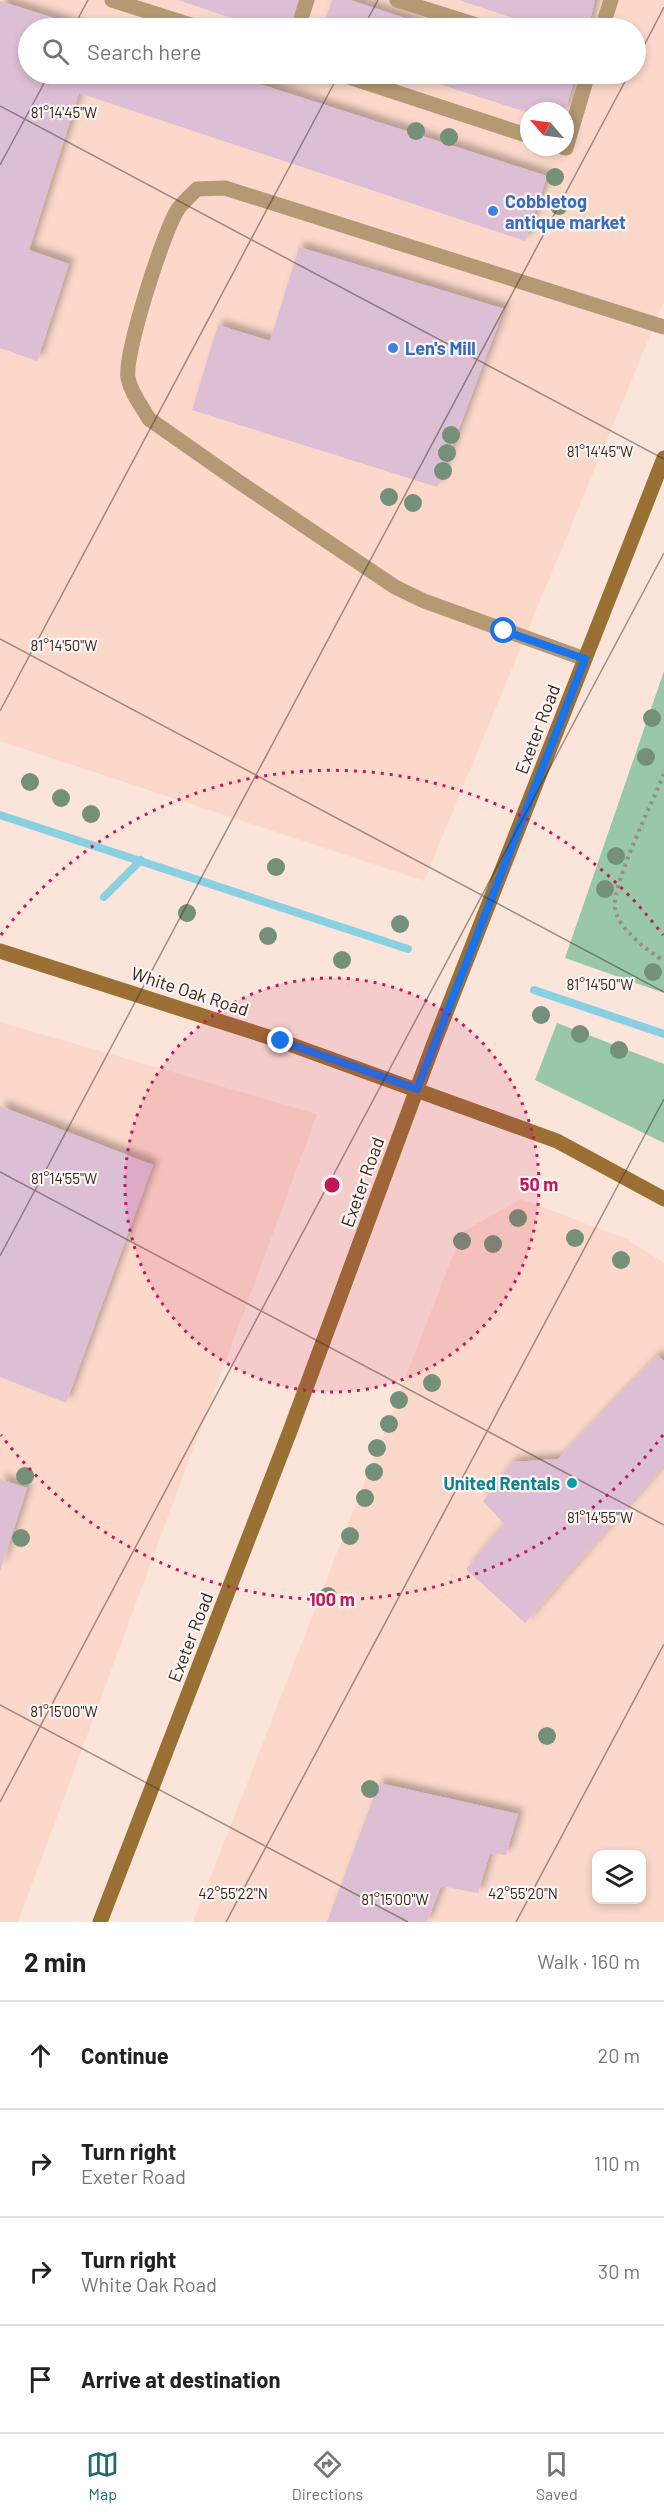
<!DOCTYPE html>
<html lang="en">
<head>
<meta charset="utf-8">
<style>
	body { margin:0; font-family:Barlow,sans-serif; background:#f2f2f2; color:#222 }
	.controls { position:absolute; right:18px; bottom:18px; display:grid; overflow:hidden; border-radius:12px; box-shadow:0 3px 9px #0003 }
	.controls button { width:54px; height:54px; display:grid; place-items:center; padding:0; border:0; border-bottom:2px solid #e0e0e0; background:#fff; color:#222; font:30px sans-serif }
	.compass { position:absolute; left:520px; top:102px; width:54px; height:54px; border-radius:50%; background:#fff; box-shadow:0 3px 9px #0003; rotate:298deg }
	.stop { position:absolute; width:18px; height:18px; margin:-14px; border:4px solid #1a73e8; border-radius:50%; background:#fff }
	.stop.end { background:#1a73e8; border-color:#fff; box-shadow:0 2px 6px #0008 }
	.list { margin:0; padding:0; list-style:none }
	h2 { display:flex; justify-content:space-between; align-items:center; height:78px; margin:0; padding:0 24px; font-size:26px }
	h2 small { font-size:20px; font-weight:400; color:#767676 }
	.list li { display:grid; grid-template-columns:39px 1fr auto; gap:18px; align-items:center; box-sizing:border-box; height:108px; padding:0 24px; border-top:2px solid #e0e0e0 }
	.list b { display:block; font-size:22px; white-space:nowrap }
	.list p { margin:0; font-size:20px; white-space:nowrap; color:#767676 }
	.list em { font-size:20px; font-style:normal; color:#767676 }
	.icon { flex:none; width:33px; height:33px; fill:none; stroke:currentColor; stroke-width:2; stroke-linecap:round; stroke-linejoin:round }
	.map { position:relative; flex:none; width:664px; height:1922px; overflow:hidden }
	.search { position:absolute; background:#fff; box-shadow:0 3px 9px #0003; left:18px; right:18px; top:18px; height:66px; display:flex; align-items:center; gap:15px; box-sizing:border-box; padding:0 21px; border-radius:33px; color:#767676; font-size:22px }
	.sheet { height:510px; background:#fff }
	nav { display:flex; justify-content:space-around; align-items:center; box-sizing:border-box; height:84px; border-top:2px solid #e0e0e0; background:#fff; font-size:16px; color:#767676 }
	nav a { display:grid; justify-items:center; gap:3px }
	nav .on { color:#206c6d }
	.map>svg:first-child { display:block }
</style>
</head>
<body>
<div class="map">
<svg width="664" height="1922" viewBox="0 0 664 1922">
	<defs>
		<filter id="shadow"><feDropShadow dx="5.5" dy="-5.5" stdDeviation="3" flood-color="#0004"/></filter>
	</defs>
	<rect width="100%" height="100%" fill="#fbe5db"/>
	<path fill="#fbd8c9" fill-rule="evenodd" d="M0,0H664V302L424,881L0,741ZM28,28H636V74H28ZM529,111H565V147H529Z
		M0,1022L317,1114L18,1922H0Z
		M521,1199L627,1239L664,1263V1922H193L462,1232ZM596,1854H642V1900H596Z"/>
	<path fill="#99c8a8" d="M664,671V993L565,958Z
		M557,1023L664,1064V1143L535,1080Z"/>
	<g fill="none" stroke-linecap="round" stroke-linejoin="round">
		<path stroke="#89d0e3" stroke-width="8" d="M0,815L408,949
			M104,897L141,860
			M534,990L664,1034"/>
	</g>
	<path fill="#ddbfd5" filter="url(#shadow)" d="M178,0H300L292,28H260Z
		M332,0H350L435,28H322Z
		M459,0H595L588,28H543Z
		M0,1L85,28H28V74H228L547,176L525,241L79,93L29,250L69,264L37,361L0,348Z
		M408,74H576L565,111H529V113Z
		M299,247L504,309L437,487L192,410L218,325L270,341Z
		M0,1106L153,1165L66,1403L0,1377Z
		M658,1355L664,1361V1465L525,1623L466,1569L504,1524L483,1501L512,1462L558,1459Z
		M0,1479L27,1488L0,1571Z
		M379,1783L518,1814L506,1855L490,1853L478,1893L441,1886L427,1922H327Z"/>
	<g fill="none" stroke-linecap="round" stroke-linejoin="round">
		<path stroke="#9d8b83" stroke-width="4" stroke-dasharray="3 4.5" stroke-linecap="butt" d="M664,774C653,801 612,883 615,908C617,928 648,951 664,961"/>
		<path stroke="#b59974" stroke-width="15" d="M112,0L200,28
			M397,0L486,28
			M298,28L307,0
			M602,28L611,0
			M340,74L529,136
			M562,147L566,148L588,74
			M585,659L424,601L395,587L239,482L149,419C141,405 131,393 128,378C124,354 164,230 178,209C183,202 191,195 197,189L225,188L664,327"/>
		<path stroke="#9a7035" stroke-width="15" d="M0,951L281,1041L557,1141L664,1199
			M100,1922L290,1431L434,1043L664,458"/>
	</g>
	<g fill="#749079">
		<circle cx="416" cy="131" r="9"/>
		<circle cx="449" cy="137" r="9"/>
		<circle cx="555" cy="177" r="9"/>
		<circle cx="559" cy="206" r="9"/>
		<circle cx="451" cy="435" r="9"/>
		<circle cx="447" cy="453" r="9"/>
		<circle cx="443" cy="471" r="9"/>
		<circle cx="389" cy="497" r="9"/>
		<circle cx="413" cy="503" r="9"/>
		<circle cx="652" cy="718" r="9"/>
		<circle cx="646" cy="757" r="9"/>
		<circle cx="30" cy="782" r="9"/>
		<circle cx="61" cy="798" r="9"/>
		<circle cx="91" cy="814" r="9"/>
		<circle cx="616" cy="856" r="9"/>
		<circle cx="276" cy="867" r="9"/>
		<circle cx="605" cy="889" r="9"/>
		<circle cx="187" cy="913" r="9"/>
		<circle cx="400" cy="924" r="9"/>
		<circle cx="268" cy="936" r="9"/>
		<circle cx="342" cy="960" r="9"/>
		<circle cx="653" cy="972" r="9"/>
		<circle cx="541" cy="1015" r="9"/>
		<circle cx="580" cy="1034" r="9"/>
		<circle cx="619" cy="1050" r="9"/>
		<circle cx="518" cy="1218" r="9"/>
		<circle cx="575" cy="1238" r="9"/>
		<circle cx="462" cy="1241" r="9"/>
		<circle cx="493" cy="1244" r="9"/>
		<circle cx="621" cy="1260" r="9"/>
		<circle cx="432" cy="1383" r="9"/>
		<circle cx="399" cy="1400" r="9"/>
		<circle cx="389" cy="1424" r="9"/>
		<circle cx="377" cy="1448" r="9"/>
		<circle cx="374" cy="1472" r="9"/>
		<circle cx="25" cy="1476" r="9"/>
		<circle cx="365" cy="1498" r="9"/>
		<circle cx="350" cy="1536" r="9"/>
		<circle cx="21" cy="1538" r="9"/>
		<circle cx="328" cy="1596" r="9"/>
		<circle cx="547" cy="1736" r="9"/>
		<circle cx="370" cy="1789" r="9"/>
	</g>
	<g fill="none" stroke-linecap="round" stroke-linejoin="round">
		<path stroke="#1a73e8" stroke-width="8" d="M281,1041L417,1089L585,659L504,631"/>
	</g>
	<path fill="none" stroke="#332620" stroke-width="1.5" stroke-opacity="0.45" d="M73,28L88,0M363,28L378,0M636,61L664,7M0,106L664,459M0,165L49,74M0,639L664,992M0,711L339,74M0,1172L664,1525M0,1256L629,74M0,1705L408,1922M0,1802L664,553M226,1922L664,1099M516,1922L664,1644"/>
	<circle cx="332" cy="1185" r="207" fill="#c2185b" fill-opacity=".12"/>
	<g fill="none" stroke="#c2185b" stroke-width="3" stroke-dasharray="3 6">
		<circle cx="332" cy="1185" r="207"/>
		<path d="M663 1435A415 415 0 0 1 1 1435M1 935A415 415 0 0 1 663 935"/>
	</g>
	<g fill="#3f7fe0" stroke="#fdf5f2" stroke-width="2">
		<circle cx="493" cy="211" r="6"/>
		<circle cx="393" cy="348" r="6"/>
	</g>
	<circle fill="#0f9aa8" stroke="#fdf5f2" stroke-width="2" cx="572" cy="1483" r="6"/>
	<g text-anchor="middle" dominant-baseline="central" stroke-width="4.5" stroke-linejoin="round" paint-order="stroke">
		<g font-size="18" font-weight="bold" fill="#366cbe" stroke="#fdf5f2" text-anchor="start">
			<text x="505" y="201">Cobbletog<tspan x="505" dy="21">antique market</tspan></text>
			<text x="405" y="348">Len's Mill</text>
		</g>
		<g font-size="18" fill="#332620" stroke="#fdf5f2">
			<text transform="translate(537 729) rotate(-69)">Exeter Road</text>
			<text transform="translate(190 991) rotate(18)">White Oak Road</text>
			<text transform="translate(362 1182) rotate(-70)">Exeter Road</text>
			<text transform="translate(190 1637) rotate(-69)">Exeter Road</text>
		</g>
		<g font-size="18" font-weight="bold" fill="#0d838f" stroke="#fdf5f2" text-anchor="end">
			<text x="560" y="1483">United Rentals</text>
		</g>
	</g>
	<g font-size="15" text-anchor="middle" fill="#332620" stroke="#fdf5f2" stroke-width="4.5" stroke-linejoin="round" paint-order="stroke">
		<text x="64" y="118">81°14'45"W</text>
		<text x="600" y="457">81°14'45"W</text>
		<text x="64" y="651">81°14'50"W</text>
		<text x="600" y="990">81°14'50"W</text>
		<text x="64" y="1184">81°14'55"W</text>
		<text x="600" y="1523">81°14'55"W</text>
		<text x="64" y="1717">81°15'00"W</text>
		<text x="233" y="1899">42°55'22"N</text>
		<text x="523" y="1899">42°55'20"N</text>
		<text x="395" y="1905">81°15'00"W</text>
	</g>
	<circle cx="332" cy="1185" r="9" fill="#c2185b" stroke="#fdf5f2" stroke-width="3"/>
	<g font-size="18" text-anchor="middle" font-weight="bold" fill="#c2185b" stroke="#fdf5f2" stroke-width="4.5" stroke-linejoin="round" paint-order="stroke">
		<text x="539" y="1191">50 m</text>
		<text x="332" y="1606">100 m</text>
	</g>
</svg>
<div class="controls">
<button><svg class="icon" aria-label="layers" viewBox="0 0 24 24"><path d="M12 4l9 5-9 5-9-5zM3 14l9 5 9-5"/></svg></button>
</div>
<svg class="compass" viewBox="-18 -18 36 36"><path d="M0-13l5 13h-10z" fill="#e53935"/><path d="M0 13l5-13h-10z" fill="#767676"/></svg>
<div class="stop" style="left:504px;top:631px"></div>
<div class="stop end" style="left:281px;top:1041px"></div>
<div class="search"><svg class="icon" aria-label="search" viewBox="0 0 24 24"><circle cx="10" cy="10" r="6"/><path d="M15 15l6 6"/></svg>Search here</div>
</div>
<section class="sheet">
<h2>2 min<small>Walk · 160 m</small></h2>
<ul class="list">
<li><svg class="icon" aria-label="ahead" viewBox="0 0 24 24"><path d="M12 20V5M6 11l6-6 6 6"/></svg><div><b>Continue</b></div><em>20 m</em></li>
<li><svg class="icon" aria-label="right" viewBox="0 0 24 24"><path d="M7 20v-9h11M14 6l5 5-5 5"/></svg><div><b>Turn right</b><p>Exeter Road</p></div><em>110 m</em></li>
<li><svg class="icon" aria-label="right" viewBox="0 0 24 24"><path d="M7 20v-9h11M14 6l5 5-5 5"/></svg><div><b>Turn right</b><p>White Oak Road</p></div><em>30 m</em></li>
<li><svg class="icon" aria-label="arrive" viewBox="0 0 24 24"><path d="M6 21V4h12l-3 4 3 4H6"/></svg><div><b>Arrive at destination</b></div></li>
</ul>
</section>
<nav>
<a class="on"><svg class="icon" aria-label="map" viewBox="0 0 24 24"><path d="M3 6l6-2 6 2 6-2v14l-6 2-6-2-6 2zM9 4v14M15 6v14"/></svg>Map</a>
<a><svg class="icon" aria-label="directions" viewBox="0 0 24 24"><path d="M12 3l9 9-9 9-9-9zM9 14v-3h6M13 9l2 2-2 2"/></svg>Directions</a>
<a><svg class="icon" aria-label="saved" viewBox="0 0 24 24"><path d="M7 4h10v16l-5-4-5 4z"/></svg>Saved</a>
</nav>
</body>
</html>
